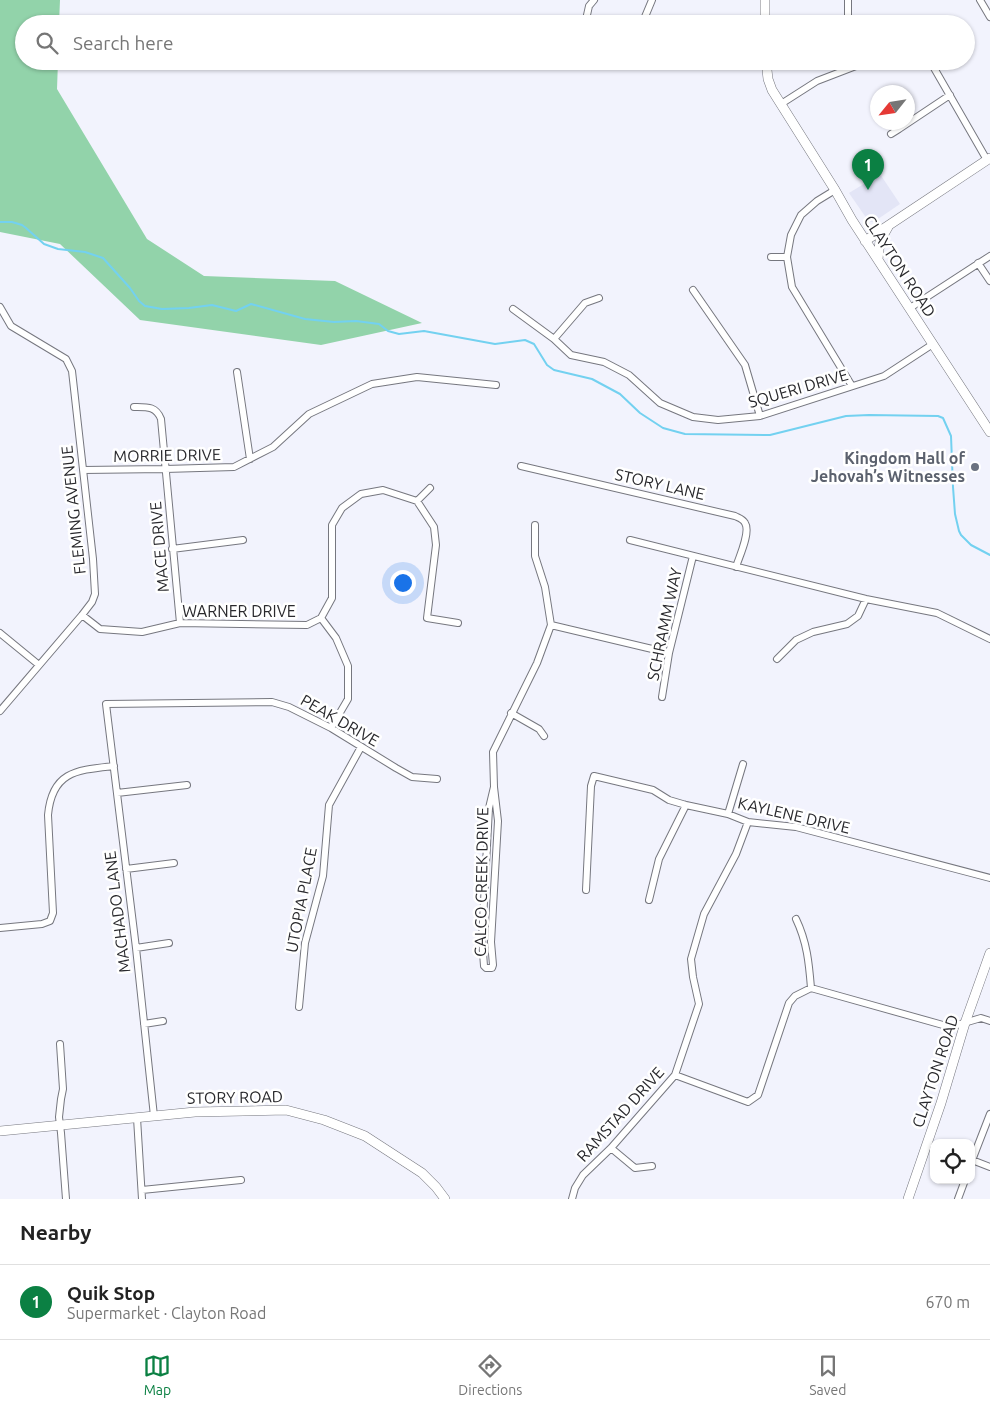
<!DOCTYPE html>
<html lang="en">
<head>
<meta charset="utf-8">
<style>
	body { margin:0; font-family:Ubuntu,sans-serif; background:#f6f6f6; color:#222 }
	.controls { position:absolute; right:15px; bottom:15px; display:grid; overflow:hidden; border-radius:10px; box-shadow:0 1px 4px #0004 }
	.controls button { width:45px; height:45px; display:grid; place-items:center; padding:0; border:0; border-bottom:1px solid #e0e0e0; background:#fff; color:#222; font:25px sans-serif }
	.compass { position:absolute; left:870px; top:85px; width:45px; height:45px; border-radius:50%; background:#fff; box-shadow:0 1px 4px #0004; rotate:240deg }
	.you { position:absolute; left:402px; top:582px; width:18px; height:18px; margin:-12px; border:4px solid #fff; border-radius:50%; background:#1a73e8; box-shadow:0 0 0 8px #1a73e833 }
	.badge { display:grid; place-items:center; width:32px; height:32px; border-radius:50%; background:#0b8043; color:#fff; font-size:16px; font-weight:700 }
	.pin { position:absolute; translate:-50% -41px; filter:drop-shadow(0 1px 2px #0008) }
	.pin::after { content:''; position:absolute; top:26px; width:18px; height:15px; background:inherit; clip-path:polygon(0 0,100% 0,50% 100%) }
	.list { margin:0; padding:0; list-style:none }
	h2 { display:flex; justify-content:space-between; align-items:center; height:65px; margin:0; padding:0 20px; font-size:21px }
	h2 small { font-size:16px; font-weight:400; color:#767676 }
	.list li { display:grid; grid-template-columns:32px 1fr auto; gap:15px; align-items:center; box-sizing:border-box; height:75px; padding:0 20px; border-top:1px solid #e0e0e0 }
	.list b { display:block; font-size:19px; white-space:nowrap }
	.list p { margin:0; font-size:16px; white-space:nowrap; color:#767676 }
	.list em { font-size:16px; font-style:normal; color:#767676 }
	.icon { flex:none; width:28px; height:28px; fill:none; stroke:currentColor; stroke-width:2; stroke-linecap:round; stroke-linejoin:round }
	.map { position:relative; flex:none; width:990px; height:1199px; overflow:hidden }
	.search { position:absolute; background:#fff; box-shadow:0 1px 4px #0004; left:15px; right:15px; top:15px; height:55px; display:flex; align-items:center; gap:12px; box-sizing:border-box; padding:0 18px; border-radius:28px; color:#767676; font-size:19px }
	.sheet { height:140px; background:#fff }
	nav { display:flex; justify-content:space-around; align-items:center; box-sizing:border-box; height:70px; border-top:1px solid #e0e0e0; background:#fff; font-size:14px; color:#767676 }
	nav a { display:grid; justify-items:center; gap:2px }
	nav .on { color:#0b8043 }
	.map>svg:first-child { display:block }
</style>
</head>
<body>
<div class="map">
<svg width="990" height="1199" viewBox="0 0 990 1199">
	<rect width="100%" height="100%" fill="#f2f3fd"/>
	<path fill="#e3e5f6" d="M880,174L900,204L875,221L871,222L867,219L849,193Z"/>
	<path fill="#92d3aa" d="M0,0H60L59,24H24V61H58L57,89L147,239L204,276L335,281L422,323L321,345L140,320L60,244L0,232Z"/>
	<g fill="none" stroke-linecap="round" stroke-linejoin="round">
		<path stroke="#73d1f0" stroke-width="2" d="M0,222H12L22,225L26,228L44,244L58,249L85,252L103,258L130,288L139,301L145,306L162,309L189,308L212,305L236,311L251,304L305,319L334,322L356,321L379,324L388,331L399,334L424,331L495,344L525,340L534,344L547,365L554,370L592,379L620,394L640,413L663,428L685,434L770,435L846,416L869,415L938,416L943,418L951,436L953,487L955,514L959,531L961,535L971,545L990,555"/>
		<g stroke="#76777f" stroke-width="8">
			<path id="street" d="M848,0V17L850,24
				M980,0L990,17
				M585,24L589,6L594,0
				M642,24L652,0
				M930,61L987,160
				M781,104L817,81L869,61
				M891,134L899,129L950,95
				M835,190L817,201L801,215L791,235L787,257L792,287L852,386
				M771,257H787
				M978,263L990,281
				M693,290L745,365L760,416
				M0,307L11,326L66,359L72,371L93,559L95,594L92,602L82,615L0,711
				M910,308L990,256
				M513,309L554,339L571,355L604,362L629,375L660,403L693,417L718,420L760,416L884,376L933,344
				M554,339L585,303L599,298
				M237,372L250,459
				M134,407C147,407 156,406 161,419L180,623
				M521,466L735,516C739,518 743,519 745,523C751,532 739,557 736,567
				M83,470L165,469L234,467L273,447L309,414L372,384L417,377L496,385
				M417,501L430,488
				M630,540L866,599L937,613L990,639
				M172,549L243,540
				M82,615L100,629L142,632L180,623L307,625L321,618L332,598V525L342,508L361,494L383,490L417,501L434,527L436,545L427,618L458,623
				M321,618L336,638L348,666V699L331,728
				M551,625L669,653
				M0,633L39,665
				M777,659L796,640L813,632L847,624L858,616L866,599
				M662,697L669,653L693,556
				M511,713L539,729L544,736
				M494,787L489,808L482,939L484,966L486,968H492L493,965L491,942L498,821L494,787L493,752L537,663L551,625L545,587L535,556V525
				M117,793L187,785
				M728,814L743,764
				M126,869L174,863
				M586,890L591,786L594,776L653,790L669,800L686,805L728,814L748,822L796,827L990,878
				M649,900L659,859L686,805
				M796,919C807,942 809,963 811,988
				M0,928L42,924L50,921L53,913L48,815C52,771 77,770 114,766
				M136,948L169,943
				M299,1007L305,943L323,876L329,805L361,747
				M144,1024L163,1021
				M60,1044L63,1089L61,1099L59,1117L61,1133L66,1199
				M675,1075L748,1102L758,1095L789,1003L795,996L811,988L950,1027L981,1018L990,1021
				M154,1116L136,948L106,704L272,702L289,707L331,728L396,768L412,777L437,779
				M137,1118L142,1199
				M611,1148L635,1168L652,1166
				M972,1160L990,1167
				M971,1163L990,1114
				M142,1190L241,1180
				M572,1199L575,1188L583,1175L611,1148L675,1075L699,1004L693,977L691,959L704,914L736,854L748,822
				M958,1199L965,1180"/>
		</g>
		<g stroke="#76777f" stroke-width="10">
			<path id="secondary" d="M765,0V24
				M766,61L768,79L772,90L835,190L852,220L990,432
				M865,241L990,158
				M878,259L880,241L888,227
				M0,1131L195,1112L286,1110L324,1120L365,1136L422,1173L436,1187L445,1199
				M908,1199L941,1103L965,1023L990,953"/>
		</g>
		<use href="#street" stroke="#fff" stroke-width="6"/>
		<use href="#secondary" stroke="#fff" stroke-width="9"/>
	</g>
	<circle fill="#6b7280" stroke="#fff" stroke-width="2" cx="975" cy="467" r="5"/>
	<g text-anchor="middle" dominant-baseline="central" stroke-width="5" stroke-linejoin="round" paint-order="stroke">
		<g font-size="16" fill="#29292d" stroke="#fff">
			<text transform="translate(900 266) rotate(57)">CLAYTON ROAD</text>
			<text transform="translate(798 388) rotate(-16)">SQUERI DRIVE</text>
			<text transform="translate(167 455) rotate(-1)">MORRIE DRIVE</text>
			<text transform="translate(660 484) rotate(13)">STORY LANE</text>
			<text transform="translate(73 510) rotate(-96)">FLEMING AVENUE</text>
			<text transform="translate(159 547) rotate(-95)">MACE DRIVE</text>
			<text x="239" y="611">WARNER DRIVE</text>
			<text transform="translate(664 624) rotate(-78)">SCHRAMM WAY</text>
			<text transform="translate(340 720) rotate(30)">PEAK DRIVE</text>
			<text transform="translate(794 815) rotate(13)">KAYLENE DRIVE</text>
			<text transform="translate(481 882) rotate(-89)">CALCO CREEK DRIVE</text>
			<text transform="translate(301 900) rotate(-79)">UTOPIA PLACE</text>
			<text transform="translate(117 912) rotate(-97)">MACHADO LANE</text>
			<text transform="translate(935 1071) rotate(-72)">CLAYTON ROAD</text>
			<text transform="translate(235 1097) rotate(-1)">STORY ROAD</text>
			<text transform="translate(620 1114) rotate(-48)">RAMSTAD DRIVE</text>
		</g>
		<g font-size="16" font-weight="bold" fill="#5b616d" stroke="#fff" text-anchor="end">
			<text x="965" y="458">Kingdom Hall of<tspan x="965" dy="18">Jehovah’s Witnesses</tspan></text>
		</g>
	</g>
</svg>
<div class="controls">
<button><svg class="icon" aria-label="locate" viewBox="0 0 24 24"><circle cx="12" cy="12" r="6"/><path d="M12 2v4M12 18v4M2 12h4M18 12h4"/></svg></button>
</div>
<svg class="compass" viewBox="-18 -18 36 36"><path d="M0-13l5 13h-10z" fill="#e53935"/><path d="M0 13l5-13h-10z" fill="#767676"/></svg>
<div class="you"></div>
<div class="pin badge" style="left:868px;top:190px">1</div>
<div class="search"><svg class="icon" aria-label="search" viewBox="0 0 24 24"><circle cx="10" cy="10" r="6"/><path d="M15 15l6 6"/></svg>Search here</div>
</div>
<section class="sheet">
<h2>Nearby<small></small></h2>
<ul class="list">
<li><span class="badge">1</span><div><b>Quik Stop</b><p>Supermarket · Clayton Road</p></div><em>670 m</em></li>
</ul>
</section>
<nav>
<a class="on"><svg class="icon" aria-label="map" viewBox="0 0 24 24"><path d="M3 6l6-2 6 2 6-2v14l-6 2-6-2-6 2zM9 4v14M15 6v14"/></svg>Map</a>
<a><svg class="icon" aria-label="directions" viewBox="0 0 24 24"><path d="M12 3l9 9-9 9-9-9zM9 14v-3h6M13 9l2 2-2 2"/></svg>Directions</a>
<a><svg class="icon" aria-label="saved" viewBox="0 0 24 24"><path d="M7 4h10v16l-5-4-5 4z"/></svg>Saved</a>
</nav>
</body>
</html>
